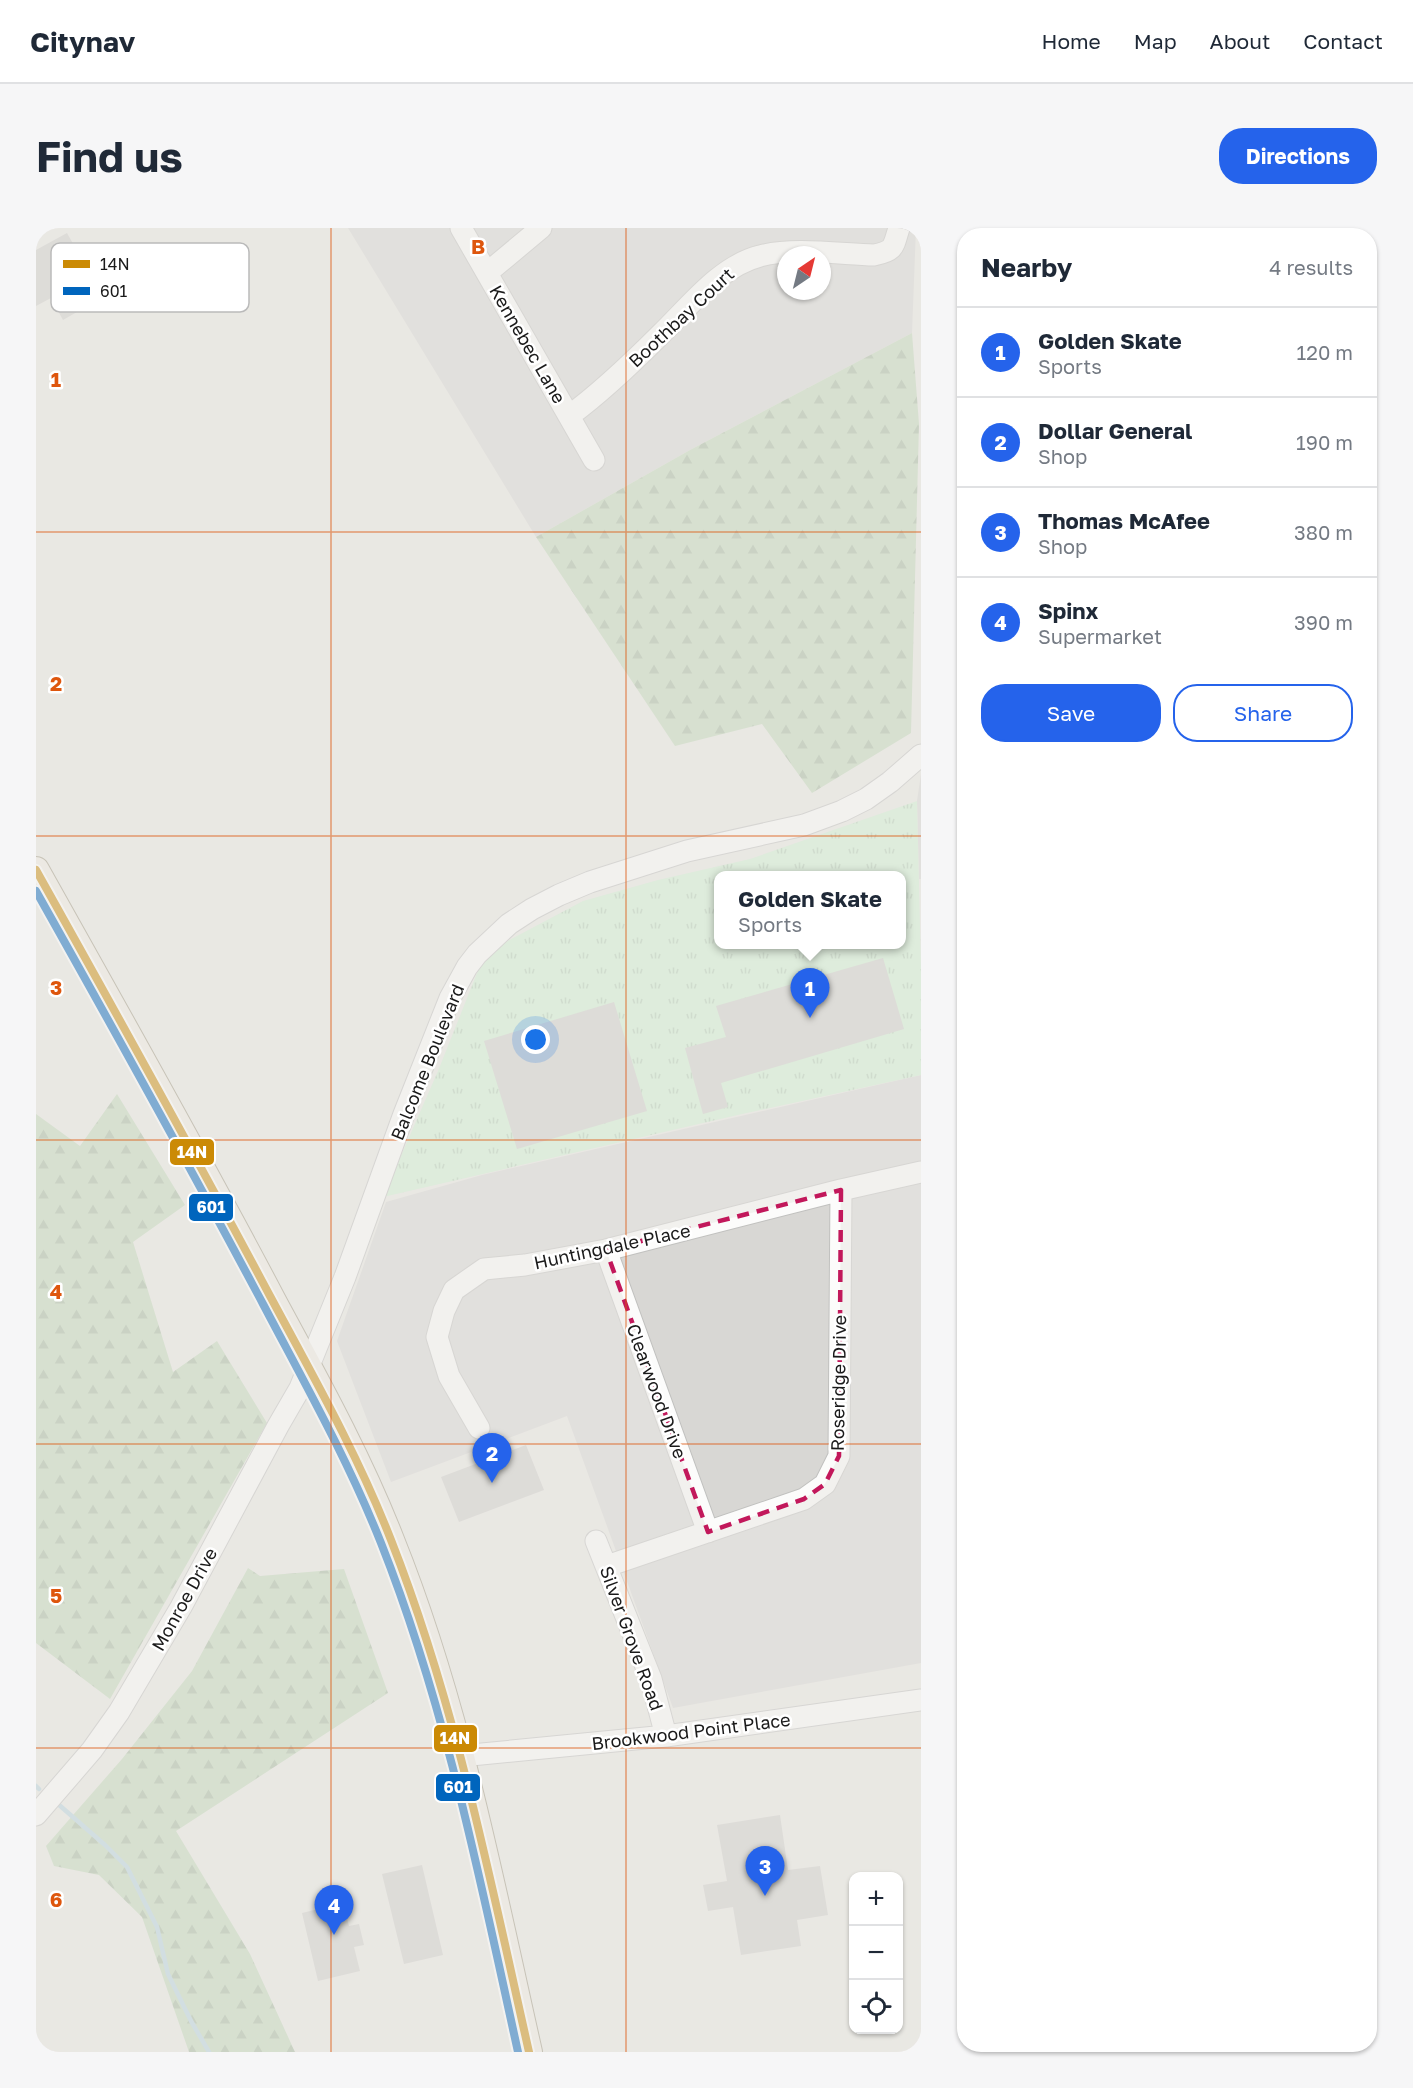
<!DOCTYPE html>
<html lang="en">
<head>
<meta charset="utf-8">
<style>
	body { margin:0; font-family:"Golos Text",sans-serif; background:#f6f6f7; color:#1f2937 }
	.controls { position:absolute; right:18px; bottom:18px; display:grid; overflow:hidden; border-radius:12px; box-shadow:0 2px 4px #0004 }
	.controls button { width:54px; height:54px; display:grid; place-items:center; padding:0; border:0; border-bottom:2px solid #e0e1e3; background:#fff; color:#1f2937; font:30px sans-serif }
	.compass { position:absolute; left:741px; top:18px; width:54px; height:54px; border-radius:50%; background:#fff; box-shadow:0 2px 4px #0004; rotate:35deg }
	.you { position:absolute; left:500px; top:812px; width:21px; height:21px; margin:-15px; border:4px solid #fff; border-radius:50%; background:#1a73e8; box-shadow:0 0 0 9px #1a73e833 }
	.badge { display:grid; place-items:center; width:39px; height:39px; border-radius:50%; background:#2563eb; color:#fff; font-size:20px; font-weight:700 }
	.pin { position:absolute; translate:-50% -50px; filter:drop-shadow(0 2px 3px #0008) }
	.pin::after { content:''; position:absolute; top:32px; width:21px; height:18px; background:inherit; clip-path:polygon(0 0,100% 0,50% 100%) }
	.popup { position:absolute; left:678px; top:643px; width:192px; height:78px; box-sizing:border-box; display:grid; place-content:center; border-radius:12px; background:#fff; filter:drop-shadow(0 2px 4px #0005); font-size:20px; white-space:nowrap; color:#747a83 }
	.popup b { font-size:22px; color:#1f2937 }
	.popup::after { content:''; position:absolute; left:50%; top:100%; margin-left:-12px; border:12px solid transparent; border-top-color:#fff }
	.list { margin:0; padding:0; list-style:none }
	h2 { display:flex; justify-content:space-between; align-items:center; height:78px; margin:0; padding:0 24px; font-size:26px }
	h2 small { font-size:20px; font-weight:400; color:#747a83 }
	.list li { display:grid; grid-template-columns:39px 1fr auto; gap:18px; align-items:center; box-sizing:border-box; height:90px; padding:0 24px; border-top:2px solid #e0e1e3 }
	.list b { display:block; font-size:22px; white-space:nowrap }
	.list p { margin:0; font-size:20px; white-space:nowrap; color:#747a83 }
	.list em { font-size:20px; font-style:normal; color:#747a83 }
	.actions { display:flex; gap:12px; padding:18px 24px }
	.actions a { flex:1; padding:14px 0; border:2px solid #2563eb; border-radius:24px; text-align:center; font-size:21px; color:#2563eb }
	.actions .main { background:#2563eb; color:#fff }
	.icon { flex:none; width:33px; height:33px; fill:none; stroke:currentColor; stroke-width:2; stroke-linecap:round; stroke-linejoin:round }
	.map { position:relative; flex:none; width:885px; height:1824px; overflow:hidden; border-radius:24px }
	header { display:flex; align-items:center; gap:36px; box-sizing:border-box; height:84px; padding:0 30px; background:#fff; border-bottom:2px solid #e0e1e3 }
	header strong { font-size:28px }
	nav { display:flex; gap:33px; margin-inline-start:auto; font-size:21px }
	.intro { display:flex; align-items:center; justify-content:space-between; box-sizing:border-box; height:144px; padding:0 36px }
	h1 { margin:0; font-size:42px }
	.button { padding:15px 27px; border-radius:24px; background:#2563eb; color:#fff; font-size:21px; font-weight:700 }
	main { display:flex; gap:36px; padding:0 36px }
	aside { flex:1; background:#fff; border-radius:24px; box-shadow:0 2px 4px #0004 }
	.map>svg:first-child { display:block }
</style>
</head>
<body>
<header>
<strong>Citynav</strong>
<nav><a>Home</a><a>Map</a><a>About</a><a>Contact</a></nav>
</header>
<div class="intro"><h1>Find us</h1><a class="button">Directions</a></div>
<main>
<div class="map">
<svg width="885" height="1824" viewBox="0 0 885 1824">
	<defs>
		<pattern id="forest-firs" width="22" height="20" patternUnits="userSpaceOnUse" patternTransform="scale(1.5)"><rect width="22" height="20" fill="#c1d8b8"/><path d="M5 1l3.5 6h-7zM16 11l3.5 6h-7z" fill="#a5b99e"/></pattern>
		<pattern id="park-tufts" width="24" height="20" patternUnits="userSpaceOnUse" patternTransform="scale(1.5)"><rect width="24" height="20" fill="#d0f1d2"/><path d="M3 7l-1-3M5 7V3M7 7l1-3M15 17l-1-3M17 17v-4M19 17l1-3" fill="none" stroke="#b2ceb4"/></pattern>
	</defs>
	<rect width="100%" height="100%" fill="#e9e8e3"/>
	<path fill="#d8d7d4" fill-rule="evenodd" d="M312,0H880L876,105L654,222L500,309ZM750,27H786V63H750Z
		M885,546V651H883L881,573Z
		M885,847V1435L637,1480L531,1188L355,1254L301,1113L350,974L446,947Z"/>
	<path fill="url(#forest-firs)" d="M876,105L883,196L875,505L776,565L726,496L639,518L500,309L654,222Z
		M81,866L149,977L97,1014L137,1144L181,1113L231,1195L74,1471L0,1415V886L44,918Z
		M212,1340L224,1348L308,1341L352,1465L140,1603L214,1726L259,1824H153L106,1689L63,1647L18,1638L10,1618L86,1531L156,1443Z"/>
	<path fill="url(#park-tufts)" fill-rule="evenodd" d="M881,573L885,740V847L706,886L347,969L402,843L449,725L547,673L622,652L714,631ZM682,648H866V716H682Z"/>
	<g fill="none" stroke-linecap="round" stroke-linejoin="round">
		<path stroke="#b6d2dd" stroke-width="4.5" d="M0,1558L3,1561
			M22,1576L69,1617L91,1639L121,1699L132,1746L155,1793L173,1824"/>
	</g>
	<path fill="#cfceca" d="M31,5L67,69L27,92L15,70L0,78V22Z
		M847,730L868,801L685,855L692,879L667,886L649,820L690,809L680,778Z
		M578,774L611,883L481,921L448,813Z
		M490,1217L508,1262L423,1294L405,1249Z
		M744,1587L752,1642L784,1638L792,1687L761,1692L765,1718L705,1727L697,1679L672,1683L667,1657L691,1653L681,1597Z
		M386,1637L407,1727L368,1736L346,1646Z
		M307,1675L313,1698L323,1696L328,1717L318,1719L324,1743L282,1753L266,1685Z"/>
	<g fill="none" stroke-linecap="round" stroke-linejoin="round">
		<g stroke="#c1c1bf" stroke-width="23">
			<path id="minor" d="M425,0L558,232
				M451,45L505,0
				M533,188C566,164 596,135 625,106C654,78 684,38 724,28C756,19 804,26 838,27C859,23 857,19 863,0
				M570,1022L672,1304
				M443,1200L413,1148L401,1109L408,1083L418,1062L448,1041L489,1037L570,1022L805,962L885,944
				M560,1313L615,1451L630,1508
				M571,1338L768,1271L789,1256L803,1228L805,962
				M425,1528L630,1508L885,1472
				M0,1587L56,1522L83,1484L145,1379L242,1198L264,1160L309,1049L368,886L414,770L431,739L441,726L473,696L496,681L523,667L554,654L651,623L768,597L806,583L830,571L854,554L885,527"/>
		</g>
		<g stroke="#9e9781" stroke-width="28">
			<path id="major" d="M0,642C80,785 161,928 237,1073C279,1151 323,1230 355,1312C421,1476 454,1652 493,1824"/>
		</g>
		<use href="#minor" stroke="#fcfcfb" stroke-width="21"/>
		<use href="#major" stroke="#efebe2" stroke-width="26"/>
		<g stroke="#fff" stroke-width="12">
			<path id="bus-1" d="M0,642C79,783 158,925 234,1068C277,1148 322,1227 355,1312C420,1477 454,1651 493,1824"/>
		</g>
		<g stroke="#fff" stroke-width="12">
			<path id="bus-2" d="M0,663C77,800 153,937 227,1076C268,1154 312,1232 345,1315C410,1479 444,1652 482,1824"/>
		</g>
		<use href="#bus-1" stroke="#cb8a05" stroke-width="8"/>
		<use href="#bus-2" stroke="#0065bd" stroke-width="8"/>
	</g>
	<path d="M0 0H885V1824H0ZM805,962L803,1228L789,1256L768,1271L672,1304L570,1022Z" fill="#e9e8e3" fill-opacity=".55" fill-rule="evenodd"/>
	<path fill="none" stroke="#c2185b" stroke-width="4.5" stroke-dasharray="12 8" stroke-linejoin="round" d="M805,962L803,1228L789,1256L768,1271L672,1304L570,1022Z"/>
	<path fill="none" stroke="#de560d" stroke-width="1.5" stroke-opacity="0.55" d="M295,0V1824M590,0V1824M0,304H885M0,608H885M0,912H885M0,1216H885M0,1520H885"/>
	<g text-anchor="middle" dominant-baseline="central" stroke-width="5" stroke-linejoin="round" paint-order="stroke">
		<g font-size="18" fill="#1a1a1a" stroke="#fff">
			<text transform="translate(645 89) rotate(-43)">Boothbay Court</text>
			<text transform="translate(492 116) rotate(60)">Kennebec Lane</text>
			<text transform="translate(391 834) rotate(-68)">Balcome Boulevard</text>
			<text transform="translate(576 1018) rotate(-12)">Huntingdale Place</text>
			<text transform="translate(802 1155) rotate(-89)">Roseridge Drive</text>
			<text transform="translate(621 1163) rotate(70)">Clearwood Drive</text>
			<text transform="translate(148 1371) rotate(-61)">Monroe Drive</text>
			<text transform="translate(596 1410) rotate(70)">Silver Grove Road</text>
			<text transform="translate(655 1503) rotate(-7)">Brookwood Point Place</text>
		</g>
	</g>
	<rect x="15" y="15" width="198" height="69" rx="9" fill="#fff" stroke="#bababa" stroke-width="1.5"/>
	<rect x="27" y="32" width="27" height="8" fill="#cb8a05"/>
	<rect x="27" y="59" width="27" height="8" fill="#0065bd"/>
	<g font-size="16" fill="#1a1a1a">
		<text x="64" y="42">14N</text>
		<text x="64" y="69">601</text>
	</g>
	<g font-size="20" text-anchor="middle" font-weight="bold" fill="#de560d" stroke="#fff" stroke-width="5" stroke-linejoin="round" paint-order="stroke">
		<text x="442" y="26">B</text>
		<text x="20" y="159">1</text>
		<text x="20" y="463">2</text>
		<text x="20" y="767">3</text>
		<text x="20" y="1071">4</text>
		<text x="20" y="1375">5</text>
		<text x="20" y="1679">6</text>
	</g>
	<g stroke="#fff" stroke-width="2">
		<rect x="133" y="910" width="46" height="28" rx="6" fill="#cb8a05"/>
		<rect x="152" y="965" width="46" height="29" rx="6" fill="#0065bd"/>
		<rect x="397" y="1496" width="45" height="29" rx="6" fill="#cb8a05"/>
		<rect x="399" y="1545" width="46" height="29" rx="6" fill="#0065bd"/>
	</g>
	<g font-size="16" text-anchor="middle" font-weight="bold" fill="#fff">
		<text x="156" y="930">14N</text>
		<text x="175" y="985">601</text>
		<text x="419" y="1516">14N</text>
		<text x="422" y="1565">601</text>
	</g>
</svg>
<div class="controls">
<button>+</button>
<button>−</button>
<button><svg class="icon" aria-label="locate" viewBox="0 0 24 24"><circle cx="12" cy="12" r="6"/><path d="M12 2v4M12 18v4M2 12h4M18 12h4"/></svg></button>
</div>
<svg class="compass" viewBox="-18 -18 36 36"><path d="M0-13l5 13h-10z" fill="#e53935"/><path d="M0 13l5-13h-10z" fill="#747a83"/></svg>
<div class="you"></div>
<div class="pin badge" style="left:774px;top:790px">1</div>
<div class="popup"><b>Golden Skate</b>Sports</div>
<div class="pin badge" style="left:456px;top:1255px">2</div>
<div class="pin badge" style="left:729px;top:1668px">3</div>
<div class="pin badge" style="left:298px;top:1707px">4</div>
</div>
<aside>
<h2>Nearby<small>4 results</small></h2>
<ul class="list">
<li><span class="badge">1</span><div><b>Golden Skate</b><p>Sports</p></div><em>120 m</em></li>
<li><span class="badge">2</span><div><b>Dollar General</b><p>Shop</p></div><em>190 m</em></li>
<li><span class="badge">3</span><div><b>Thomas McAfee</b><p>Shop</p></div><em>380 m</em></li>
<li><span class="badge">4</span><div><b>Spinx</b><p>Supermarket</p></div><em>390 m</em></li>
</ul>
<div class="actions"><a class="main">Save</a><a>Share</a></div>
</aside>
</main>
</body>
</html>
